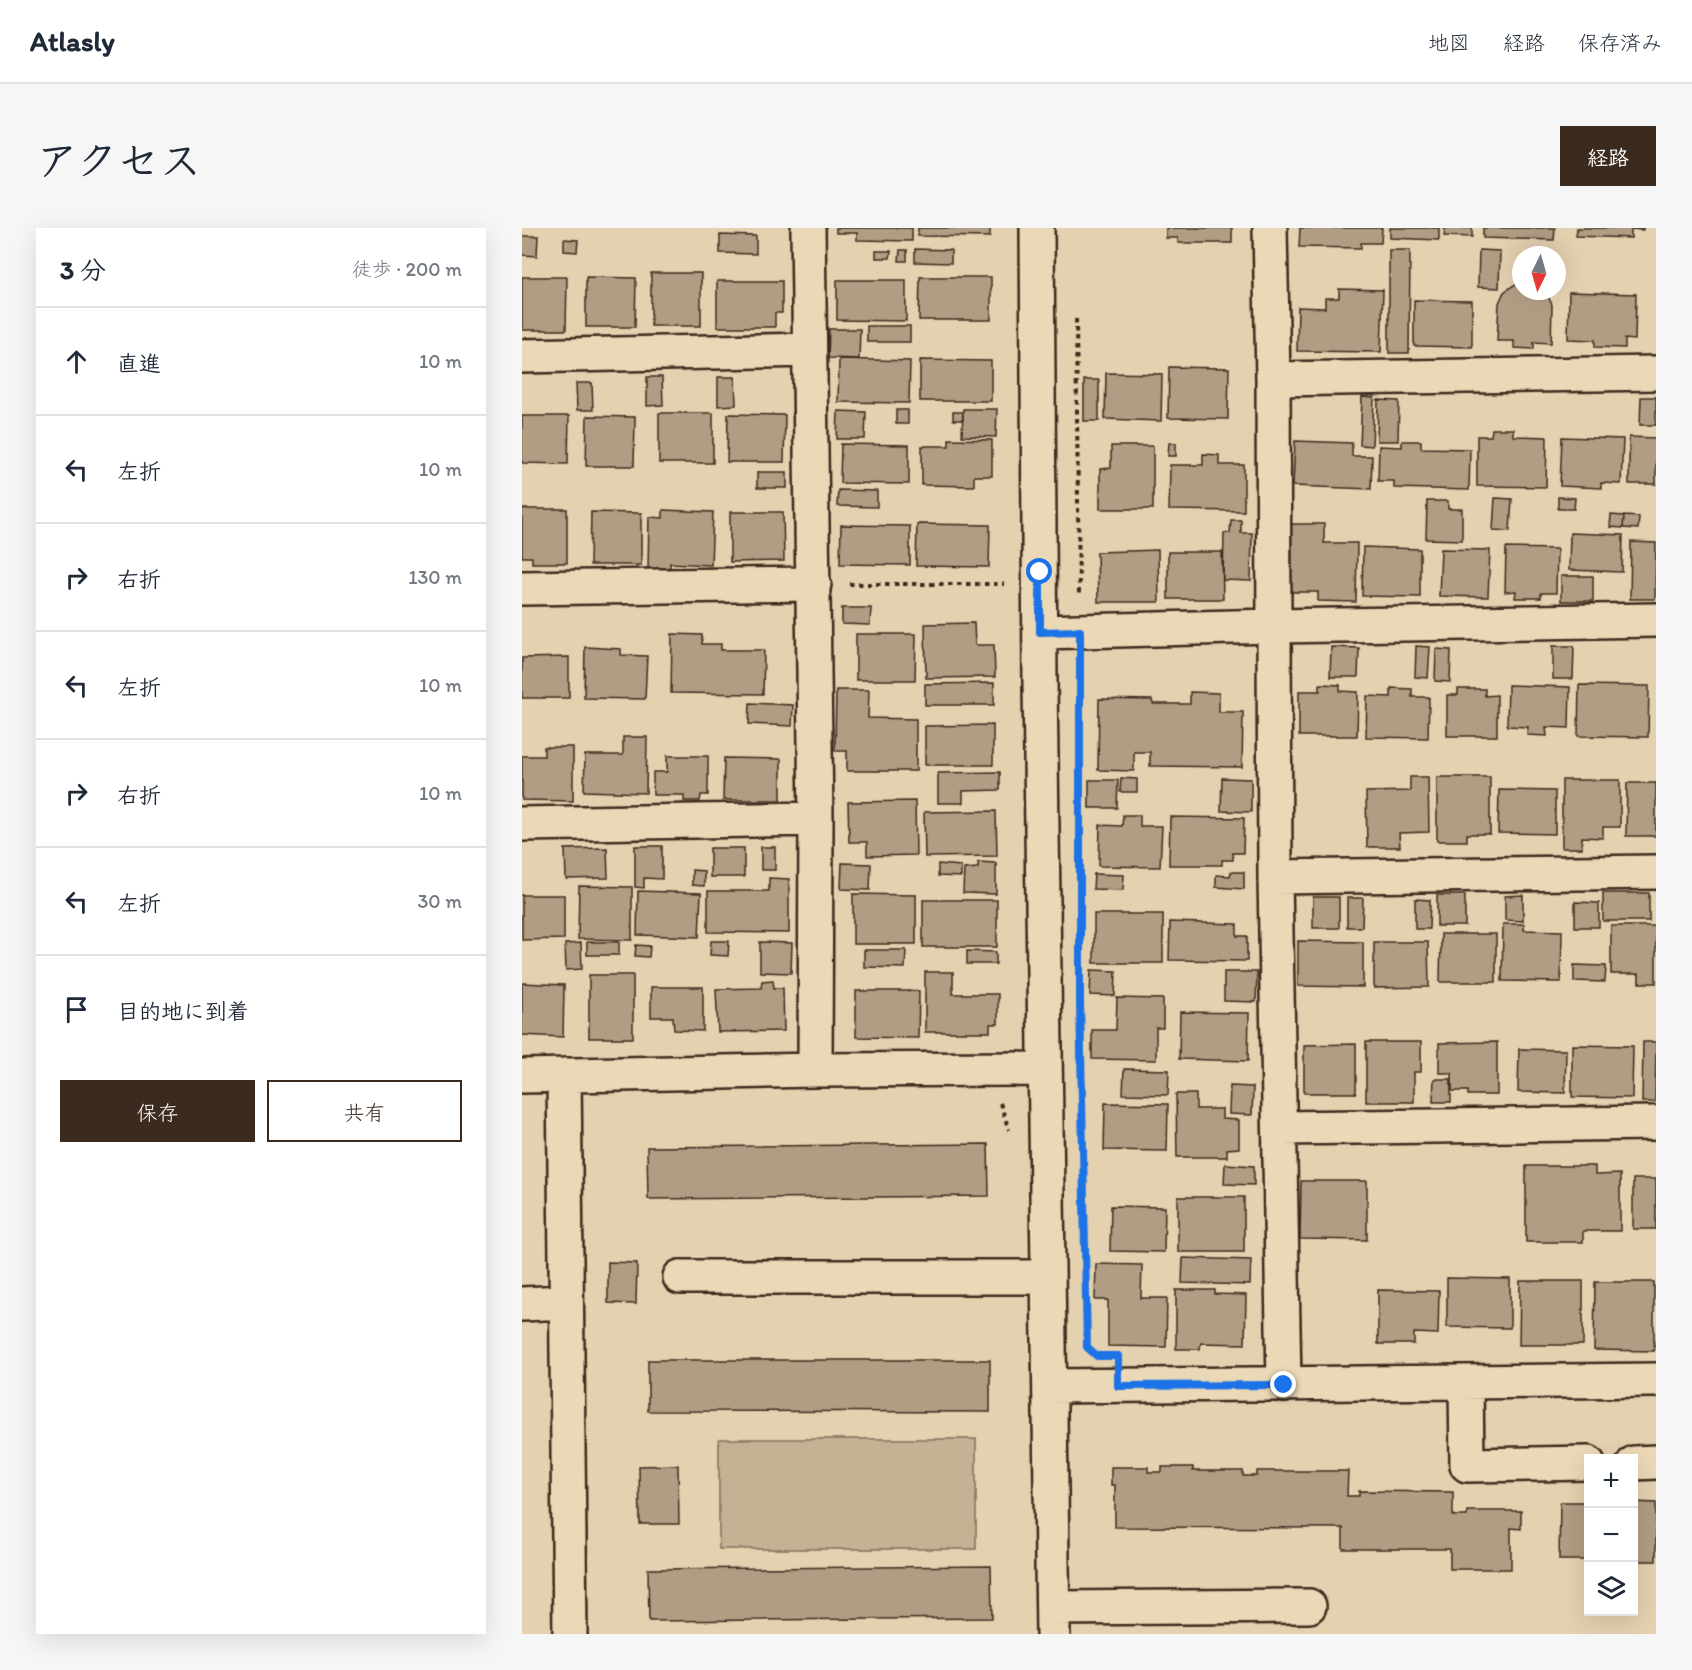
<!DOCTYPE html>
<html lang="ja">
<head>
<meta charset="utf-8">
<style>
	body { margin:0; font-family:Itim,"Klee One",sans-serif; background:#f6f6f7; color:#1f2937 }
	.controls { position:absolute; right:18px; bottom:18px; display:grid; overflow:hidden; border-radius:0px; box-shadow:0 6px 24px #0002 }
	.controls button { width:54px; height:54px; display:grid; place-items:center; padding:0; border:0; border-bottom:2px solid #e0e1e3; background:#fff; color:#1f2937; font:30px sans-serif }
	.compass { position:absolute; left:990px; top:18px; width:54px; height:54px; border-radius:50%; background:#fff; box-shadow:0 6px 24px #0002; rotate:185deg }
	.stop { position:absolute; width:18px; height:18px; margin:-14px; border:4px solid #1a73e8; border-radius:50%; background:#fff }
	.stop.end { background:#1a73e8; border-color:#fff; box-shadow:0 2px 6px #0008 }
	.list { margin:0; padding:0; list-style:none }
	h2 { display:flex; justify-content:space-between; align-items:center; height:78px; margin:0; padding:0 24px; font-size:26px }
	h2 small { font-size:20px; font-weight:400; color:#747a83 }
	.list li { display:grid; grid-template-columns:39px 1fr auto; gap:18px; align-items:center; box-sizing:border-box; height:108px; padding:0 24px; border-top:2px solid #e0e1e3 }
	.list b { display:block; font-size:22px; white-space:nowrap }
	.list em { font-size:20px; font-style:normal; color:#747a83 }
	.actions { display:flex; gap:12px; padding:18px 24px }
	.actions a { flex:1; padding:14px 0; border:2px solid #3b2a1e; border-radius:0px; text-align:center; font-size:21px; color:#3b2a1e }
	.actions .main { background:#3b2a1e; color:#fff }
	.icon { flex:none; width:33px; height:33px; fill:none; stroke:currentColor; stroke-width:2; stroke-linecap:round; stroke-linejoin:round }
	.map { position:relative; flex:none; width:1134px; height:1406px; overflow:hidden; border-radius:0px }
	header { display:flex; align-items:center; gap:36px; box-sizing:border-box; height:84px; padding:0 30px; background:#fff; border-bottom:2px solid #e0e1e3 }
	header strong { font-size:28px }
	nav { display:flex; gap:33px; margin-inline-start:auto; font-size:21px }
	.intro { display:flex; align-items:center; justify-content:space-between; box-sizing:border-box; height:144px; padding:0 36px }
	h1 { margin:0; font-size:42px }
	.button { padding:15px 27px; border-radius:0px; background:#3b2a1e; color:#fff; font-size:21px; font-weight:700 }
	main { display:flex; gap:36px; padding:0 36px }
	aside { flex:1; background:#fff; border-radius:0px; box-shadow:0 6px 24px #0002 }
	.map>svg:first-child { display:block }
</style>
</head>
<body>
<header>
<strong>Atlasly</strong>
<nav><a>地図</a><a>経路</a><a>保存済み</a></nav>
</header>
<div class="intro"><h1>アクセス</h1><a class="button">経路</a></div>
<main>
<aside>
<h2>3 分<small>徒歩 · 200 m</small></h2>
<ul class="list">
<li><svg class="icon" aria-label="ahead" viewBox="0 0 24 24"><path d="M12 20V5M6 11l6-6 6 6"/></svg><div><b>直進</b></div><em>10 m</em></li>
<li><svg class="icon" aria-label="left" viewBox="0 0 24 24"><path d="M17 20v-9H6M10 6l-5 5 5 5"/></svg><div><b>左折</b></div><em>10 m</em></li>
<li><svg class="icon" aria-label="right" viewBox="0 0 24 24"><path d="M7 20v-9h11M14 6l5 5-5 5"/></svg><div><b>右折</b></div><em>130 m</em></li>
<li><svg class="icon" aria-label="left" viewBox="0 0 24 24"><path d="M17 20v-9H6M10 6l-5 5 5 5"/></svg><div><b>左折</b></div><em>10 m</em></li>
<li><svg class="icon" aria-label="right" viewBox="0 0 24 24"><path d="M7 20v-9h11M14 6l5 5-5 5"/></svg><div><b>右折</b></div><em>10 m</em></li>
<li><svg class="icon" aria-label="left" viewBox="0 0 24 24"><path d="M17 20v-9H6M10 6l-5 5 5 5"/></svg><div><b>左折</b></div><em>30 m</em></li>
<li><svg class="icon" aria-label="arrive" viewBox="0 0 24 24"><path d="M6 21V4h12l-3 4 3 4H6"/></svg><div><b>目的地に到着</b></div></li>
</ul>
<div class="actions"><a class="main">保存</a><a>共有</a></div>
</aside>
<div class="map">
<svg width="1134" height="1406" viewBox="0 0 1134 1406">
	<rect width="100%" height="100%" fill="#e4d1b0"/>
	<filter id="ink" filterUnits="userSpaceOnUse"><feTurbulence type="fractalNoise" baseFrequency=".0167" numOctaves="2"/><feDisplacementMap in="SourceGraphic" scale="12" xChannelSelector="R" yChannelSelector="G"/><feConvolveMatrix kernelMatrix="1 2 1 2 8 2 1 2 1" color-interpolation-filters="sRGB"/></filter>
	<g filter="url(#ink)">
		<path fill="#c5b295" stroke="#806e5a" stroke-width="1.5" d="M197,1211H454V1321H197Z"/>
		<path fill="#b09d83" stroke="#3b2a1e" stroke-width="1.5" d="M314,0H390V13L335,12V5H314Z
			M396,0H468V9L396,8Z
			M644,0H710V15H656V10H644Z
			M778,0H860L859,15H839V20L777,19Z
			M868,0H917V12L868,10Z
			M923,0H950V9L922,8Z
			M961,0H1033L1032,12L961,10Z
			M1055,0H1121V2L1109,1V10L1054,8Z
			M198,7L234,8V26L198,25Z
			M0,8H16L15,28L0,27Z
			M42,11L56,12L55,24L42,23Z
			M393,21L429,22V35L393,34Z
			M378,22H385V33H377Z
			M867,22H888L887,125H867Z
			M957,22L978,23L977,60L956,59Z
			M354,23H369L368,30H354Z
			M129,45H179V98H129Z
			M0,49H45L44,102H0Z
			M64,49L114,50L113,99H64Z
			M398,49H469V92H397Z
			M315,52H384V93L315,92Z
			M195,53H260V85H253V99H195Z
			M999,56V63H1021L1025,66L1030,77L1029,115L1012,114V121L992,120V113H975L977,75L982,64L992,57Z
			M817,61L861,62L859,124L775,123L776,79L803,80V70H817Z
			M1047,64L1114,66L1113,112L1103,111V120L1073,119V112L1046,111Z
			M892,72L950,73V119L892,118Z
			M345,98H388V114H345Z
			M307,101H338L337,131L306,130Z
			M317,131L388,133L387,175L316,174Z
			M398,132L469,133V173H398Z
			M647,139L707,140L706,191L646,190Z
			M584,145L640,146L639,193L583,191Z
			M125,149H140L141,177L125,178Z
			M196,149H213L214,177L196,178Z
			M562,152H577V193H562Z
			M54,155H70L71,182H55Z
			M840,169L852,170L850,218L838,217Z
			M1119,169H1134V197H1118Z
			M856,172L877,173L876,213H855Z
			M441,181H475L474,209L440,208Z
			M374,182H386V196H374Z
			M316,183L344,184L343,211H315Z
			M431,184H441V192H431Z
			M137,185H191V235H137Z
			M206,186L263,187L262,234H205Z
			M0,188H47L46,236L0,235Z
			M65,188L113,189L112,238H64Z
			M970,201H991V208L1025,209L1024,259L955,258V208H969Z
			M1040,209L1101,211L1099,256L1079,255V260L1038,258Z
			M1107,209L1134,210V256H1107Z
			M427,211L470,212V248H452V258L400,257V218H427Z
			M773,213L830,215V228H850L849,261L771,258Z
			M880,213H899V220L948,221L947,262L872,260V253H856L857,218L880,219Z
			M647,215H654V228H646Z
			M319,216L387,217V256L318,255Z
			M589,218H631V281H578V241L589,240Z
			M681,226L697,227V237H722V283L647,282L648,237H681Z
			M235,244H265V260H235Z
			M316,262L355,263V279L315,278Z
			M1036,269L1053,270L1052,281H1036Z
			M973,270L990,271L988,303L971,302Z
			M905,273H926V281H940V312L904,311Z
			M0,281H45V335H10V329H0Z
			M141,282L191,284L189,337L148,335V341H126L127,289L141,290Z
			M69,284L119,285V337H68Z
			M208,284H261L262,333L208,334Z
			M1089,287L1102,288L1101,300L1088,299Z
			M1102,288L1117,289L1116,301L1101,300Z
			M709,292H719V305H730L729,353L701,352L702,305H708Z
			M395,296L468,297L467,339L394,338Z
			M769,296H802V315H835L834,374L796,373V364H769Z
			M319,297L388,298V337L318,336Z
			M1048,305L1101,307L1100,344L1047,342Z
			M1109,314L1134,315L1133,371H1108Z
			M841,319L898,321V369L840,368Z
			M984,320L1035,321L1034,365H1019V370H993L994,363L983,364Z
			M919,321L968,322L966,369L917,368Z
			M636,322L637,374H576L575,324Z
			M646,324H700L701,371H646Z
			M1039,348H1071V373H1039Z
			M320,380H349L348,397L320,396Z
			M452,395L453,417H472L473,449L404,450L403,396Z
			M150,406L180,407V416H199V422H242L241,466L149,465Z
			M334,406H394L393,452H334Z
			M894,418L908,419L906,450L893,449Z
			M1031,418H1052L1051,451H1031Z
			M63,419L99,421V427L125,428L123,471L62,470Z
			M809,419L837,420L836,449H808Z
			M914,421L929,422L928,454L913,453Z
			M47,429V470H0V430Z
			M472,455V477H403V456Z
			M798,456L818,457V463L836,464L835,508H777V463H798Z
			M986,457L1048,459L1047,500L1024,499L1025,508L1005,507L1006,499L985,498Z
			M1057,457L1127,458L1126,509L1056,508Z
			M869,460L890,461V469H907L906,510L844,509L845,468L869,469Z
			M936,461H963V468L975,467V508H925V467H936Z
			M314,462H347L346,490L394,491V543H325V523H313Z
			M668,464L697,465V484H721L720,539L628,538V524H612V543L576,542L577,471L630,472L631,476H668Z
			M228,475L271,477L270,498L227,496Z
			M471,497V537H403V498Z
			M101,509H125L124,565L62,563L63,527H101Z
			M22,519H51V573L0,572V528H22Z
			M145,528H186V567H179L178,573H162V567H131V544H145Z
			M202,530L259,531V572H201Z
			M478,544V562L441,563V575H416V545Z
			M888,549H906L907,604L877,605L878,619H845L844,564L888,563Z
			M915,549H968V606H945V613H915Z
			M599,550L615,551V564H598Z
			M700,550L729,551V584L699,583Z
			M567,552H596L595,580H567Z
			M1040,552H1098V599H1081V610L1060,609V620H1040Z
			M1105,555H1134V608H1104Z
			M977,562L1033,563V606L976,605Z
			M393,573L394,627L345,628V614H327L326,574Z
			M474,583L475,628L403,629L402,584Z
			M601,587H618V598H640L638,639L577,638L578,597L600,598Z
			M648,589L722,590L721,625H711V632H700V637H647Z
			M113,618H140V651L122,650V660L113,659Z
			M239,619H253V642H239Z
			M85,620L86,650L44,651L43,621Z
			M188,620H222V649H188Z
			M456,634L474,635V666L441,665L442,641L456,640Z
			M320,635L349,636L348,662L319,661Z
			M416,636L439,638V649L416,648Z
			M170,642L182,643V658L170,657Z
			M709,644H722V661L694,659V647L708,648Z
			M572,646L602,647L601,662L571,661Z
			M247,650L267,651V705L186,704V663H247Z
			M57,658L110,659V712L56,711Z
			M116,663L179,665L177,709L115,707Z
			M1081,665H1127V693H1081Z
			M331,666L394,667V716H331Z
			M0,667H42V711L0,712Z
			M915,667H943V698H915Z
			M1001,667V693L983,692V668Z
			M791,669H817V700H791Z
			M825,670H841L840,699H825Z
			M893,671L908,672L907,701H893Z
			M401,672H475V719H401Z
			M1053,674L1077,675V699H1053Z
			M572,686H641V735H572Z
			M648,694L715,696V708H725V733L647,732Z
			M981,696H1002V702L1040,703L1039,754L980,753Z
			M1089,698H1134V755H1117V746H1089Z
			M919,706H974V754H918Z
			M189,713H207L206,728L188,727Z
			M776,713L841,714V759L776,758Z
			M65,714H97V727H65Z
			M238,714L270,715L269,745L238,744Z
			M852,714H906L907,759L852,760Z
			M59,715L60,741L44,742L43,716Z
			M114,717L128,718L127,729L113,728Z
			M342,722H384L383,740L342,739Z
			M445,723L474,724V736H445Z
			M1052,737L1084,738L1083,754L1052,753Z
			M569,742L594,743L593,768L568,767Z
			M403,744H431V766H476V796H468V804H403Z
			M702,744H735L734,774L702,773Z
			M67,747H111V810H67Z
			M251,752L252,760H261L262,803L196,804L194,761L239,760L240,753Z
			M0,755L42,757L41,809L0,807Z
			M129,759H181V803L152,802L151,789H129Z
			M334,763H397L396,810L334,809Z
			M595,770L641,771V800H634V832L570,831V802H594Z
			M658,784L727,785L726,833L657,831Z
			M844,814H899V844H892V874H844Z
			M975,814V867H946V863H930V845H917V815Z
			M1121,814H1134L1133,874H1120Z
			M834,816V865H782V817Z
			M1050,817L1111,818L1110,870L1050,869Z
			M997,821L1044,822L1043,865L996,864Z
			M602,841L647,842L646,867L601,866Z
			M912,851H929V874H911Z
			M708,858L731,859L730,887L707,886Z
			M654,866H674V881H700V891L717,892V920L705,921V929H655Z
			M583,875L646,876L645,923L582,922Z
			M466,916L467,968L126,971L125,919Z
			M703,936L732,938V957L702,956Z
			M1004,938H1073V947L1098,946V1003H1061V1014H1004Z
			M1111,951H1134V1001H1111Z
			M779,953H845V1012L778,1011Z
			M656,969H722V1024H656Z
			M589,978L643,979L642,1024L588,1023Z
			M661,1030L729,1032L728,1057L660,1055Z
			M86,1034L115,1035L114,1076L86,1075Z
			M574,1036L620,1037L619,1070H645L644,1119L586,1118V1072H573Z
			M925,1050L988,1051V1100L925,1099Z
			M998,1053H1061V1117H997Z
			M1073,1054H1132V1123L1072,1122Z
			M654,1062H693V1066L724,1067L723,1116L679,1115L678,1121H654Z
			M856,1062L917,1063L916,1106L892,1105V1116H856Z
			M126,1132H468V1184L126,1183Z
			M156,1237L157,1296H118L117,1238Z
			M589,1239H626V1244H640V1239H671V1243H721V1248H735V1243H826L825,1268H837V1263L931,1264V1288H945V1283H999V1301L989,1300V1341H928V1321H821V1300L593,1299V1257H589Z
			M1038,1274H1066V1332H1037Z
			M1112,1274L1134,1275V1333H1112Z
			M469,1338L470,1390L127,1393L126,1341Z"/>
		<g fill="none" stroke-linecap="round" stroke-linejoin="round">
			<g stroke="#3b2a1e" stroke-width="38">
				<path id="minor" d="M286,0L294,591L293,842
					M515,0L518,455L531,1406
					M748,0L751,151L753,649L762,1157
					M0,128L287,122
					M751,151L1134,145
					M0,360L292,356
					M518,404L751,398L1134,392
					M0,596L294,591
					M753,649L1134,644
					M42,847L48,1406
					M0,848L293,842L523,841
					M759,900L1134,895
					M158,1049H526
					M0,1076L44,1074
					M944,1154L945,1237L1066,1235
					M528,1158L1134,1152
					M1112,1235L1134,1234
					M531,1380L787,1378"/>
			</g>
			<path stroke="#3b2a1e" stroke-width="4" stroke-dasharray="4.5 4.5" stroke-linecap="butt" d="M554,91L557,368
				M327,356H482
				M558,569V439
				M478,875L487,902"/>
			<use href="#minor" stroke="#ebd8b6" stroke-width="33"/>
		</g>
	</g>
	<g fill="none" stroke-linecap="round" stroke-linejoin="round" filter="url(#ink)">
		<path stroke="#1a73e8" stroke-width="8" d="M518,344V404L558,403V775L565,1119L575,1128H596V1158L762,1157"/>
	</g>
</svg>
<div class="controls">
<button>+</button>
<button>−</button>
<button><svg class="icon" aria-label="layers" viewBox="0 0 24 24"><path d="M12 4l9 5-9 5-9-5zM3 14l9 5 9-5"/></svg></button>
</div>
<svg class="compass" viewBox="-18 -18 36 36"><path d="M0-13l5 13h-10z" fill="#e53935"/><path d="M0 13l5-13h-10z" fill="#747a83"/></svg>
<div class="stop" style="left:518px;top:344px"></div>
<div class="stop end" style="left:762px;top:1157px"></div>
</div>
</main>
</body>
</html>
